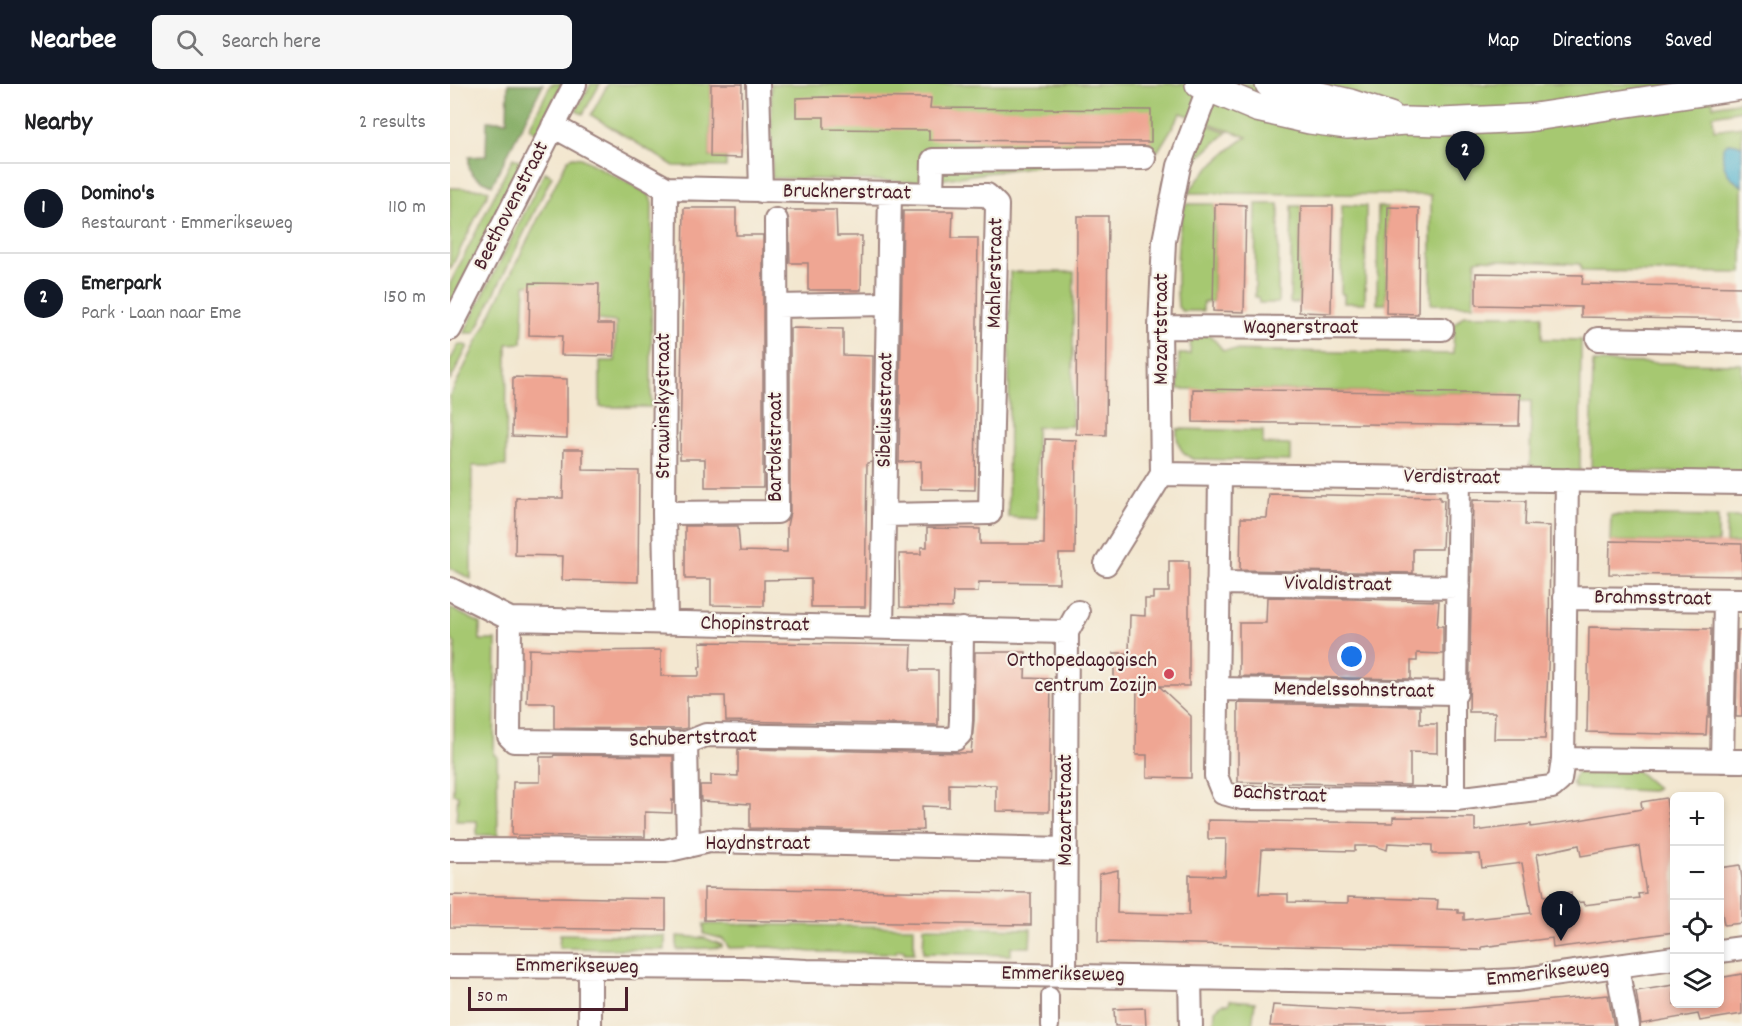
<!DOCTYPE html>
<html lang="en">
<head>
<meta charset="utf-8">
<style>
	body { margin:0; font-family:Dekko,sans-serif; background:#f6f6f6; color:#202124 }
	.controls { position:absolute; right:18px; bottom:18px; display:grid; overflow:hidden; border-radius:9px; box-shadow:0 3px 9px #0003 }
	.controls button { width:54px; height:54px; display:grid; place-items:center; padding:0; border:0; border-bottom:2px solid #e0e0e0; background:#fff; color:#202124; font:30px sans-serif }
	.scale { position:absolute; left:18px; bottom:15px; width:160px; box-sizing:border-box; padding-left:6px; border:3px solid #4a1f2b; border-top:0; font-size:16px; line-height:21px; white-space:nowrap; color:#4a1f2b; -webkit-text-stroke:4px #f7f3e8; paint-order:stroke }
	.you { position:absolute; left:902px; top:573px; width:21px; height:21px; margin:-15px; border:4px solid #fff; border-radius:50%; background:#1a73e8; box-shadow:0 0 0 9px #1a73e833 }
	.badge { display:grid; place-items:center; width:39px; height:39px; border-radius:50%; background:#111827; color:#fff; font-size:20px; font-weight:700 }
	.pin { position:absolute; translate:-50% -50px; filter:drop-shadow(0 2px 3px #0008) }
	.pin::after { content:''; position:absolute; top:32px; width:21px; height:18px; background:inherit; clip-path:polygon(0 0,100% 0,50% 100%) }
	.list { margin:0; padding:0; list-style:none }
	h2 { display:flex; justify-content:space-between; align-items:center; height:78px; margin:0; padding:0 24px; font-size:26px }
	h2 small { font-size:20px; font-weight:400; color:#757577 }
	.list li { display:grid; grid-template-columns:39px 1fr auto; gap:18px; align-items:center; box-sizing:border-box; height:90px; padding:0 24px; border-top:2px solid #e0e0e0 }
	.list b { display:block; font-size:22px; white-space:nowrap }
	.list p { margin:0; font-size:20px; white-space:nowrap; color:#757577 }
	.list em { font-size:20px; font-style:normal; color:#757577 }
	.icon { flex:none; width:33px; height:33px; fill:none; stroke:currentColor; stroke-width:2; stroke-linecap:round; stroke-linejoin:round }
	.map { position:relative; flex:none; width:1292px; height:942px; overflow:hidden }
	header { display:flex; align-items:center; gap:36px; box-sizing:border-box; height:84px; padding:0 30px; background:#111827; color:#fff }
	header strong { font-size:28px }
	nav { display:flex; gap:33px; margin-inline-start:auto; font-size:21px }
	.search { width:420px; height:54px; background:#f6f6f6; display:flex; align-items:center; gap:15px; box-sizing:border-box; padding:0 21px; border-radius:9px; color:#757577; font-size:22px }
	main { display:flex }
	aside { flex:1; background:#fff }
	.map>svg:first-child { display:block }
</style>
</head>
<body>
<header>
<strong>Nearbee</strong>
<div class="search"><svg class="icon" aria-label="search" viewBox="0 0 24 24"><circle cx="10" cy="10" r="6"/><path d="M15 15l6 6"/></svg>Search here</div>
<nav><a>Map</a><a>Directions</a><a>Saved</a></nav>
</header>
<main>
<aside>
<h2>Nearby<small>2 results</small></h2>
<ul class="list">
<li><span class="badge">1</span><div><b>Domino's</b><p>Restaurant · Emmerikseweg</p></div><em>110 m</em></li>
<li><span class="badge">2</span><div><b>Emerpark</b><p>Park · Laan naar Eme</p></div><em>150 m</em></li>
</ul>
</aside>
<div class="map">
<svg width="1292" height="942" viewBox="0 0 1292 942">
	<rect width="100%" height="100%" fill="#f7f3e8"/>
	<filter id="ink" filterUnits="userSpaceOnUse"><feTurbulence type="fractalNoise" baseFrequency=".0167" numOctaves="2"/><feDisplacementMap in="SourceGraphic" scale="12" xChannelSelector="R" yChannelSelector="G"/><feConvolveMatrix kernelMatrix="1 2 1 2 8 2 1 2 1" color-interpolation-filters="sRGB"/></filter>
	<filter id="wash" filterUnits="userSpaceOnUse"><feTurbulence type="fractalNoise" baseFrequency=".008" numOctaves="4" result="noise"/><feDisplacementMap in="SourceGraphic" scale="24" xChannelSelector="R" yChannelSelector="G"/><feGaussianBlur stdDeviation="1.35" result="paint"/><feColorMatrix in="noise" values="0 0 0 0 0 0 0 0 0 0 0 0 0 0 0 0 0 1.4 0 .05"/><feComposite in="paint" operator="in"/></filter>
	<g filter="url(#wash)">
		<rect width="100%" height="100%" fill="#f3e7d0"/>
		<path fill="#a6c871" stroke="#78744e" stroke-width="1.5" d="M101,0H112L87,49L79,44Z
			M141,0H150L133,30L126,27Z
			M158,0H261L260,73H276V83L224,82L141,31Z
			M321,0H1263V22L1292,17V26L1263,31L1264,46L1292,42V61L1279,59L1282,95L1292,102V189L1131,187L1130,180L1031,175L1026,176L1023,221L981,220V111L739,109C747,92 781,63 797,53L731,29L708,67L697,66L474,98L322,94Z
			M758,41L777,48L743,79H741Z
			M123,73L131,74L199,110L202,119L201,323H150V277H165L166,238L148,236L146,200L75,201L72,259L57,260L56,382H22L21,495L0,484V312L118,75Z
			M63,74L72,78L0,222V200Z
			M95,88L102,92L25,249H14Z
			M0,104L35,105L39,107L0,186Z
			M736,120H765L763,218H753V227H732L728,223C726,200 726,140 736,120Z
			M806,120H829L828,219H809L808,213H805Z
			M892,121L916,122L915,219H894V210H891Z
			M842,122H851L849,219H840Z
			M928,123H938L936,220H927Z
			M560,188H624L622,342L586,343L587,435L558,433Z
			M1014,231H1092V255L1131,256L1130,388L1092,386L1080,384L1081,317H1070L1069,310L728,305L729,270H740L741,251H760L773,266L1003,270L1004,240Z
			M9,260L18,262L0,297V277Z
			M1143,278L1292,280V389L1141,387Z
			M727,345L813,347V360L840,361V377L743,375C730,369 726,358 727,345Z
			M1161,431L1268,433V459L1160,457Z
			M1277,433H1292V459H1276Z
			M0,524L30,539V556H46L44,671L47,672L48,751H27V737H6L8,711L3,710L5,560L0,554Z
			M1130,686H1186L1207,704L1202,707L1124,704L1125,700H1122L1124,693Z
			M254,840L464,843V869H454V866H447L446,869L361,868L320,863L279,864L273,855L254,850Z
			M474,843L581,845L580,863H561V871L473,869Z
			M110,850L215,852V866L109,864Z
			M227,852L255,854L272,861V863L227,866Z
			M780,916L805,918L802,942H764L765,926L772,920H779Z"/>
		<path fill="#84ac63" stroke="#676647" stroke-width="1.5" d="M58,0H93L42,101C27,93 17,93 19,73L36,72L37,37H57Z"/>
		<path fill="#4eb0cd" stroke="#4c687c" stroke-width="1.5" d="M1279,59L1292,61V102C1276,92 1271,82 1273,63Z"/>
		<g id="blocks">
			<path fill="#efa693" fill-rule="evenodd" d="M261,0H292L291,74L260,73Z
				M374,13L481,14L480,24L701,26V58L479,56V46L374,45V33H346V14Z
				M765,120L796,121L794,228L763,227Z
				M851,122H883L881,229L849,228Z
				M938,123L969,124L968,230L936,229Z
				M234,124H286V151H313V403H255V375H230Z
				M335,126H386L387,152H412L411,206H358V179H340L339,136Z
				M453,127H503L502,154H528L525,406L471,405V377L449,378Z
				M627,132H658L656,351L626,350Z
				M1026,189L1133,191L1132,200L1292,203V236L1131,233V223L1026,221Z
				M80,199L149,200L148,240H164V272L111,271L112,252L79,251Z
				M340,244L393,245V271L423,272L422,378L417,379L415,523H361V495L314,496V522L261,521V495H235V442H288L290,467L337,468V442L340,428Z
				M63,293L117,295V354L62,352Z
				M743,305L1070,310L1069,342L743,338Z
				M595,355L626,356L625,470H609V499L529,498L528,508H503L502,524L450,523L449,470H471V463H477V444L530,445V460H594Z
				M114,365H133V386L189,387L188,498L112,496L113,472L65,471L66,414H113Z
				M819,410L990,413V416H994L992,465H963V489L790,486L791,434H817Z
				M1023,416L1076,417L1075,441L1100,442L1099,561L1095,655H1044L1045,628H1019Z
				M1160,457L1292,460V492L1159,490Z
				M719,477H739V602H709L741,632V694L697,693V671H686L687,601H664V569H679L680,531L695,532V515H703V508H719Z
				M817,513L989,517L987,542H993V570L967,569V577H961V595L789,592V539H816Z
				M1139,543L1261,545L1259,633H1257L1256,651L1137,648Z
				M1288,546H1292V633H1286Z
				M250,558L462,561L461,586H488V641L276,637L275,612H237V644L233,645L104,644V619H77L79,565L132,567L211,566V592H249V583H251Z
				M525,568H576L575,594L601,595L599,728L546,727V701L499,700V723L472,722L473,746L429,747L300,744V720L251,717L250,701H261V691L288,692V665L521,669L524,637Z
				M788,619L970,622V640H987V669L960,668V701L788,698Z
				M104,671L223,672L224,717L222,716V729L195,728V753L62,751L63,698H90V673H103Z
				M1216,714L1222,754L1224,753V848L1103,864L1102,854L1032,863V866L648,858L649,790L668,786L667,829L739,831V791L775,792L776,755H758V736L943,739V733L1025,734V747L1081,740V743L1129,736L1192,725L1191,718ZM938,759L982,761V770H1030L1032,784L1072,779L1081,829L1014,836V829H1008V826L987,825L988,816L898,813V819L838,818V810H809L812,765L905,767V762H925L937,766ZM1129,761L1131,772L1189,762L1196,809L1188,810L1189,814L1134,821L1133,818L1122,819L1121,808L1094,812L1087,770Z
				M1290,781L1292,795V839L1274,841L1269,810V784Z
				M254,804L581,809V841L254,836Z
				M0,811L216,815V846L0,843Z
				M1292,890V930L1250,937L1248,930L1191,940L1186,907L1224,901V920H1269V894Z
				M1158,911L1164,942H820L823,921L928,927L1014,924Z
				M695,924L696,942H665L664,925Z"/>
		</g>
	</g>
	<g filter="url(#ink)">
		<use href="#blocks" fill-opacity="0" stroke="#9e837e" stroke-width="1.5"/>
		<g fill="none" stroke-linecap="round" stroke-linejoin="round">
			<g stroke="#9e837e" stroke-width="20">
				<path id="pedestrian" d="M1006,715V609
					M600,912V942"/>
			</g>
			<g stroke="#9e837e" stroke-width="26">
				<path id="minor" d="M308,0L311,107
					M103,42L216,104L537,111L547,121L540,429L434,431
					M482,110L483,76L694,74
					M327,222L437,220
					M710,243L992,245
					M0,245L125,0
					M1148,255L1292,258
					M712,390L1292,399
					M770,391L766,692L773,709L792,714L1006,715L1102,703L1110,696L1113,675L1117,396
					M214,429L327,428L326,136
					M656,480L712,390L710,243L714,157L729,82L760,0
					M768,499L1008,503
					M0,505L60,535L617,548
					M1115,514L1292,516
					M60,535L59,652L64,657L236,659L256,651L505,655L510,650L511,636L512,545
					M216,539L214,429L216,104
					M432,543L440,109
					M767,605L1006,609L1009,394
					M236,659L238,762
					M1113,675L1292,677
					M1272,677L1275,516
					M0,766L215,767L259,757L616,765
					M1270,867L1292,864
					M0,882L294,884L357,887L1001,899L1067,896L1224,874
					M1167,883L1178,942
					M140,884V942
					M615,891L617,548L628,528
					M740,894L741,942"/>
			</g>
			<g stroke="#9e837e" stroke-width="30">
				<path id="tertiary" d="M749,0L807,24L860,36L897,41L956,37L991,38L1078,34L1292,2
					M819,0L900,19L940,32"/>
			</g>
			<use href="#pedestrian" stroke="#fff" stroke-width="16"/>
			<use href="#minor" stroke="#fff" stroke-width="22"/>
			<use href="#tertiary" stroke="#fff" stroke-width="27"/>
		</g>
	</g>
	<circle fill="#d1495b" stroke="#f7f3e8" stroke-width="2" cx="719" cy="590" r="6"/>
	<g text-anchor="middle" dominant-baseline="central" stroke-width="4.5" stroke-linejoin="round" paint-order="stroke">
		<g font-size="22" fill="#4a1f2b" stroke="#f7f3e8">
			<text transform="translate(397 109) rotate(1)">Brucknerstraat</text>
			<text transform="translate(62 122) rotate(-63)">Beethovenstraat</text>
			<text transform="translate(546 189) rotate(-89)">Mahlerstraat</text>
			<text x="851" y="244">Wagnerstraat</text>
			<text transform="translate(712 245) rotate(-90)">Mozartstraat</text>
			<text transform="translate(214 322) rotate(-90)">Strawinskystraat</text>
			<text transform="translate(436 326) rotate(-89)">Sibeliusstraat</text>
			<text transform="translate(326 363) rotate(-90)">Bartokstraat</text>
			<text transform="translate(1002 394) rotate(1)">Verdistraat</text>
			<text transform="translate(888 501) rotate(1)">Vivaldistraat</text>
			<text transform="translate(1203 515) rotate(1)">Brahmsstraat</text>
			<text transform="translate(305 541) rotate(1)">Chopinstraat</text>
			<text transform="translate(904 607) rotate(1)">Mendelssohnstraat</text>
			<text transform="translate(243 655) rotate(-2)">Schubertstraat</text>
			<text transform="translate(830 711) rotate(3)">Bachstraat</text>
			<text transform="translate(616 726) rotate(-90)">Mozartstraat</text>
			<text x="308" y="760">Haydnstraat</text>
			<text transform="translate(127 883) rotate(1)">Emmerikseweg</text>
			<text transform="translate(1098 890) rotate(-6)">Emmerikseweg</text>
			<text transform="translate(613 891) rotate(1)">Emmerikseweg</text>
		</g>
		<g font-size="22" fill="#4a1f2b" stroke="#f7f3e8" text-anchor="end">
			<text x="707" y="577">Orthopedagogisch<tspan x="707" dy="25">centrum Zozijn</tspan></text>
		</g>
	</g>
</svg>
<div class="controls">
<button>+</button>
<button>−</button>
<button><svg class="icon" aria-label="locate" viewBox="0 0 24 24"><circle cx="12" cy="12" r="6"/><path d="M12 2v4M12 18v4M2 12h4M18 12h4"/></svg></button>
<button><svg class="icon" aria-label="layers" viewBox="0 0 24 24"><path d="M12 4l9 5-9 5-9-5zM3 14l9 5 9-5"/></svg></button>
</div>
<div class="scale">50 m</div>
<div class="you"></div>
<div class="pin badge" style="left:1111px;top:857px">1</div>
<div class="pin badge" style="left:1015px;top:97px">2</div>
</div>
</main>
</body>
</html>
